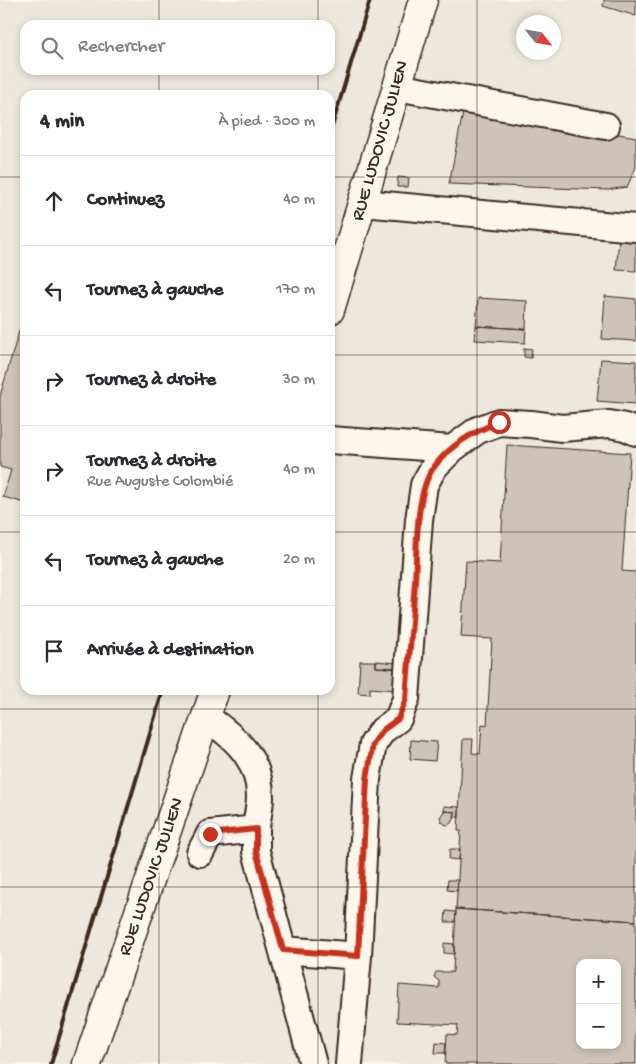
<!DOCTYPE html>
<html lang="fr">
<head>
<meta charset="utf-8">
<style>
	body { margin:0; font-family:"Gochi Hand",sans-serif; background:#f2f2f3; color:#2b2b33 }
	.controls { position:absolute; right:15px; bottom:15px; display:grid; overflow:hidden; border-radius:10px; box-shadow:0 2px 8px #0003 }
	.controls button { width:45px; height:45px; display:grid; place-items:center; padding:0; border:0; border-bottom:1px solid #e1e1e2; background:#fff; color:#2b2b33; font:25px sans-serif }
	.compass { position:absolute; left:516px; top:15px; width:45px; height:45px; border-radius:50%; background:#fff; box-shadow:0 2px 8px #0003; rotate:121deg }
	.stop { position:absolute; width:15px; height:15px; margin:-11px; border:4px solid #c8321e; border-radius:50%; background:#fff }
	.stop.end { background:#c8321e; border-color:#fff; box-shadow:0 1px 5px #0008 }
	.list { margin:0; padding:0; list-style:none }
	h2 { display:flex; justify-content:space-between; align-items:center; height:65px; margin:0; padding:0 20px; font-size:21px }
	h2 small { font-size:16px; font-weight:400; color:#7c7c81 }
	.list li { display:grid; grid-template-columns:32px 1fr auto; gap:15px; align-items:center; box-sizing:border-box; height:90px; padding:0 20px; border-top:1px solid #e1e1e2 }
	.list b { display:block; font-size:19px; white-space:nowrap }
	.list p { margin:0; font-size:16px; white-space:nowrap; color:#7c7c81 }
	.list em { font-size:16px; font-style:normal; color:#7c7c81 }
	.icon { flex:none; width:28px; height:28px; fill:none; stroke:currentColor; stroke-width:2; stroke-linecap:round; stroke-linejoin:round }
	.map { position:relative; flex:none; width:636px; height:1064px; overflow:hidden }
	.search { position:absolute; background:#fff; box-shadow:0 2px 8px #0003; left:20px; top:20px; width:315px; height:55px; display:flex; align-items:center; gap:12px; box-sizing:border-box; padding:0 18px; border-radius:15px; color:#7c7c81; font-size:19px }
	.panel { position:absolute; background:#fff; box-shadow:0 2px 8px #0003; left:20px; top:90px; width:315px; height:605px; border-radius:15px }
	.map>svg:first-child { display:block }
</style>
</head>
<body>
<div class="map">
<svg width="636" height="1064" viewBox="0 0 636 1064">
	<rect width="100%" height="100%" fill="#fbf7ec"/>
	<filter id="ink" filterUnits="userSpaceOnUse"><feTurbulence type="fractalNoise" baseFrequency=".02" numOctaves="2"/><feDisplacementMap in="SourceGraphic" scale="10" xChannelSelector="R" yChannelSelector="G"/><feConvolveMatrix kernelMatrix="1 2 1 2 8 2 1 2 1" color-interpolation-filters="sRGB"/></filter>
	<g filter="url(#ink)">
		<path fill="#ede8dd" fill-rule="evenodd" d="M0,0H636V1064H0ZM524,22H554V52H524ZM25,25H330V70H25ZM25,95H330V690H25ZM580,963H617V1045H580Z"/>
		<path fill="#ccc4b9" stroke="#3b2a1e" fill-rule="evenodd" d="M604,0H636V16L603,6Z
			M464,107L636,137V167L627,187L607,190L449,184Z
			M398,177L409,178L408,187H397Z
			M619,239L636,241V271L616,270Z
			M605,296L636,299V341L602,339Z
			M478,298L527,301L526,329L476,326Z
			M476,326L526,329L525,343L475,340Z
			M20,328L25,329V503L3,497L11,470L0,467V396Z
			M524,348L532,349L531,358L524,357Z
			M601,359L636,361V404L597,401Z
			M507,445L630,453L622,571L636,572V921L456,909L461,831H458L463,739H473L472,753L480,754L482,724L487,725L492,639L461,637L466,561L500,563Z
			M360,661H376V667L398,669L396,690L370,688V694L358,693Z
			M376,661L397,663V668L376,667Z
			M411,740L437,742L435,761L410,759Z
			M444,806L459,807V817H454L455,812L444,811Z
			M444,811L455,812L454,820L450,824L446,825L442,822L440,817Z
			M450,849H460L459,860L449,859Z
			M448,880H458L457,891L447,890Z
			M456,909L636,921V1064H445L447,1034L457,1035L458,1025L397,1022L399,985L439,988V981L434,977L436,972H453ZM580,963H617V1045H580Z
			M446,911L456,912L455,922H445Z
			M444,943L454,944V954L444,953Z
			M436,1042L446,1043L445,1053H435Z"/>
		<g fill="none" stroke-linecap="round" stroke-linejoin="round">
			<g stroke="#3b2a1e" stroke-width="30">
				<path id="minor" d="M397,87L606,126
					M363,203L636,228
					M330,440L452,449
					M207,718C236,738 260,759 260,797C260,807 257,818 256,828C256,835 256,843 256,851L313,1064
					M200,853L210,834L256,829
					M283,950L358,956
					M349,1064L358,956L367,779L373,744L383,730L398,719L406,699L419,520L424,485L434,467L452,449L478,430L499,422L531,424L562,428L609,424L625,427L636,432"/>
			</g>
			<g stroke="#3b2a1e" stroke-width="31">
				<path id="major" d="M330,310L423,0
					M87,1064L215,690"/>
			</g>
			<use href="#minor" stroke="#fbf7ec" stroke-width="26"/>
			<use href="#major" stroke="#fbf7ec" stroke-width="28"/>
			<path stroke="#3b2a1e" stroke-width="4" d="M330,133L370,0
				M51,1064L163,690"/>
		</g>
	</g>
	<g fill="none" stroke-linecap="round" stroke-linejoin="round" filter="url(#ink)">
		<path stroke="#c8321e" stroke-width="6" d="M210,834L256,829V851L283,950L358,956L367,779L373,744L383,730L398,719L406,699C409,660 412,621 415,582C417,551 415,492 434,467C449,446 475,431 499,422"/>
	</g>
	<path fill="none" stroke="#3b2a1e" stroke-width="1" stroke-opacity="0.55" d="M159,0V25M318,0V25M477,0V1064M159,70V95M318,70V95M0,177H25M330,177H636M0,355H25M330,355H636M0,532H25M330,532H636M159,690V1064M318,690V1064M0,709H636M0,887H636"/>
	<g text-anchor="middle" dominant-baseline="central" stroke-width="5" stroke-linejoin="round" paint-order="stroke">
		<g font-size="19" fill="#3b2a1e" stroke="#fbf7ec">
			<text transform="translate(381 141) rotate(-74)">RUE LUDOVIC JULIEN</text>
			<text transform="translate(152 877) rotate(-71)">RUE LUDOVIC JULIEN</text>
		</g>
	</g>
</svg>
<div class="controls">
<button>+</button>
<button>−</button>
</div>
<svg class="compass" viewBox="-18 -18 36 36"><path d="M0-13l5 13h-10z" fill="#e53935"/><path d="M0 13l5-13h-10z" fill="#7c7c81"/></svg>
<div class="stop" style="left:499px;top:422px"></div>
<div class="stop end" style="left:210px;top:834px"></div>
<div class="search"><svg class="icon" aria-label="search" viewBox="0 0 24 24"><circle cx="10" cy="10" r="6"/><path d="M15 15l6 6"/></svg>Rechercher</div>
<section class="panel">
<h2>4 min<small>À pied · 300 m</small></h2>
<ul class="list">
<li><svg class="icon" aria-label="ahead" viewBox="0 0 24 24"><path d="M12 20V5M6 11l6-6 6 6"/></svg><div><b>Continuez</b></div><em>40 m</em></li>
<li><svg class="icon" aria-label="left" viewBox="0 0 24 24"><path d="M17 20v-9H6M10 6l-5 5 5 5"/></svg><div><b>Tournez à gauche</b></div><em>170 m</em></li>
<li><svg class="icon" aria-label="right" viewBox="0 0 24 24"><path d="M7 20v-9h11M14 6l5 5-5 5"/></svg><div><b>Tournez à droite</b></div><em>30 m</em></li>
<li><svg class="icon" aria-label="right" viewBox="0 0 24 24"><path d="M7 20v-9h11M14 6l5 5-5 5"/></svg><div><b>Tournez à droite</b><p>Rue Auguste Colombié</p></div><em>40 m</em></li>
<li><svg class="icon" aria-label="left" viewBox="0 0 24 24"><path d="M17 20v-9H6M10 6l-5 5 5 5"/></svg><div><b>Tournez à gauche</b></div><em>20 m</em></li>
<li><svg class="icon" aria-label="arrive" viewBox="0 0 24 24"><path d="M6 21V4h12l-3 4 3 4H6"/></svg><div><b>Arrivée à destination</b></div></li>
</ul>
</section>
</div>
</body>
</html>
